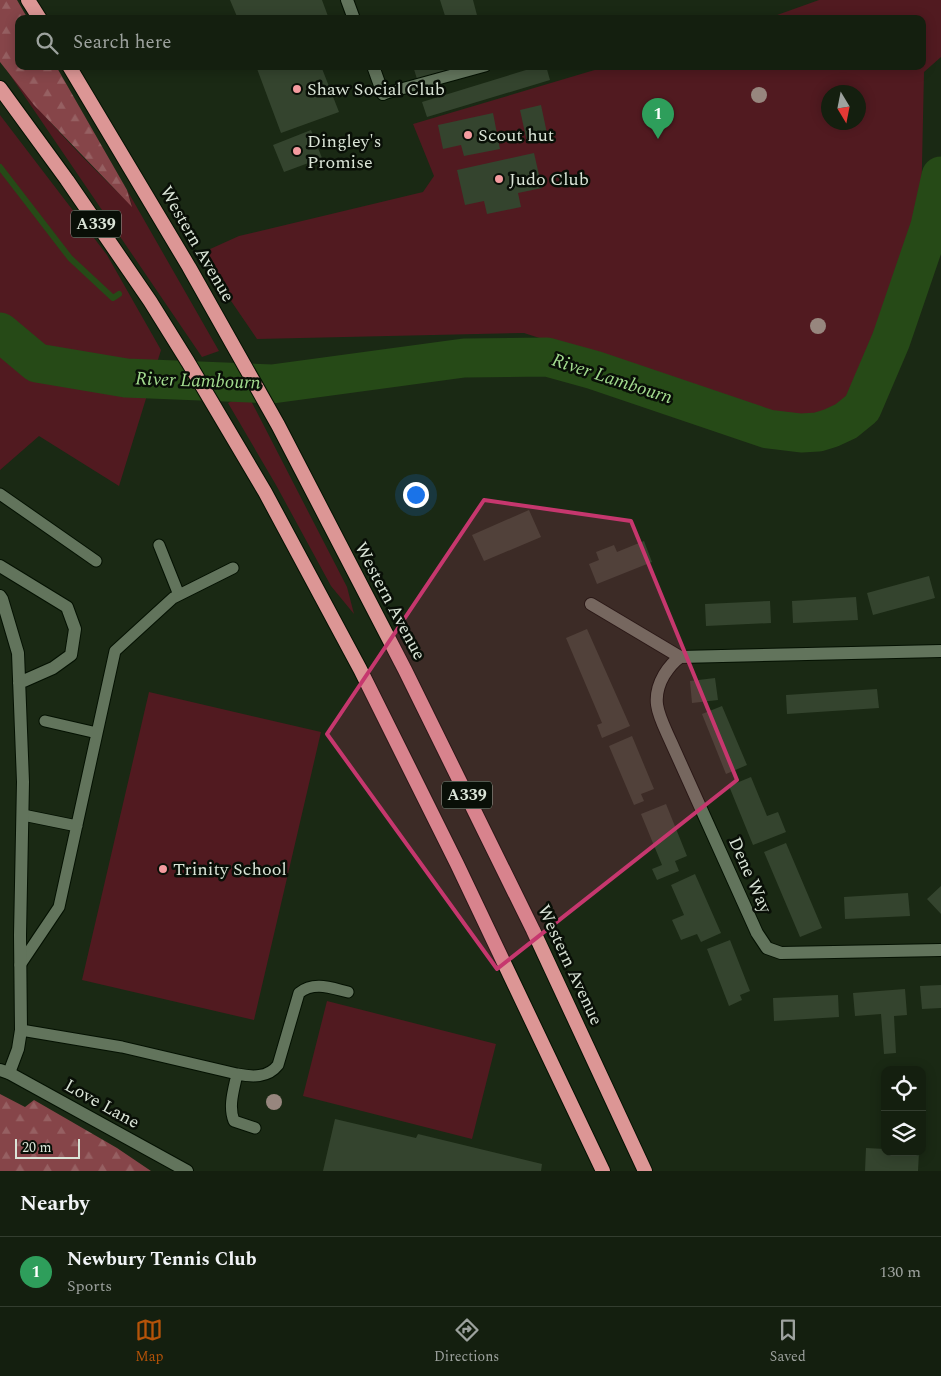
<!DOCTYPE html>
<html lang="en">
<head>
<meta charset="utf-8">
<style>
	body { margin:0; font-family:Spectral,serif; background:#212c1d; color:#f1f3f6 }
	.controls { position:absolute; right:15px; bottom:15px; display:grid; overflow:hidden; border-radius:10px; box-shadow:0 2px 12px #0003 }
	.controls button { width:45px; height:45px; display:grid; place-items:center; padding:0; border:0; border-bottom:1px solid #333d2f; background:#141f0f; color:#f1f3f6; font:25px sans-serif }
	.compass { position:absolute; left:821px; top:85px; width:45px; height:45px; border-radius:50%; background:#141f0f; box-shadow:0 2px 12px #0003; rotate:170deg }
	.scale { position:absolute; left:15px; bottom:12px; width:65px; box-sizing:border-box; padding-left:5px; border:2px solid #dae4d7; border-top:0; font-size:14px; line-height:18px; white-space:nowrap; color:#dae4d7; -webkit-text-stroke:4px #090f07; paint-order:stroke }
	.you { position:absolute; left:415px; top:494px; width:18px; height:18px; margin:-12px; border:4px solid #fff; border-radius:50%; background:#1a73e8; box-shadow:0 0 0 8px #1a73e833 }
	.badge { display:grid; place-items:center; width:32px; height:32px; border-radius:50%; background:#b45309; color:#fff; font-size:16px; font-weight:700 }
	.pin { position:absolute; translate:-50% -41px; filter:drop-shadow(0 1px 2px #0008) }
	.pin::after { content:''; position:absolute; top:26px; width:18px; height:15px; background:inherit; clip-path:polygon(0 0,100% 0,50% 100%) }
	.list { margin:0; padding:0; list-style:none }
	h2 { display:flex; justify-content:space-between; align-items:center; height:65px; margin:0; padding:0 20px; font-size:21px }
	h2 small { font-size:16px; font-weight:400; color:#9da29e }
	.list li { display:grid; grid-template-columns:32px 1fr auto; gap:15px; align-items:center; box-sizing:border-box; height:70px; padding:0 20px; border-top:1px solid #333d2f }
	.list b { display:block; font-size:19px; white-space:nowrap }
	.list p { margin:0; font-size:16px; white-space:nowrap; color:#9da29e }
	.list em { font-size:16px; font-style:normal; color:#9da29e }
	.icon { flex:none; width:28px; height:28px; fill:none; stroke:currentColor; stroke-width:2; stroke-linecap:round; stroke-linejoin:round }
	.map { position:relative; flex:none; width:941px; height:1171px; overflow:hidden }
	.search { position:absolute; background:#141f0f; box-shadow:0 2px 12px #0003; left:15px; right:15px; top:15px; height:55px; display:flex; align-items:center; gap:12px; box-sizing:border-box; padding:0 18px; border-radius:10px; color:#9da29e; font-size:19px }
	.sheet { height:135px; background:#141f0f }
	nav { display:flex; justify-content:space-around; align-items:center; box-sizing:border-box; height:70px; border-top:1px solid #333d2f; background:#141f0f; font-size:14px; color:#9da29e }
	nav a { display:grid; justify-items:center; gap:2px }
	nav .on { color:#b45309 }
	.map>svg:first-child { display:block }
</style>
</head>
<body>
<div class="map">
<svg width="941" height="1171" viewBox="0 0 941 1171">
	<defs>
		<pattern id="forest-firs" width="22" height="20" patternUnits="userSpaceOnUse" patternTransform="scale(1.25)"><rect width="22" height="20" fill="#864549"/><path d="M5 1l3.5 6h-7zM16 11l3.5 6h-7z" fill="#966062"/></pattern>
	</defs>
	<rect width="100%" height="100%" fill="#1a2914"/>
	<path fill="#511a20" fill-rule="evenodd" d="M819,0H941V57L924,72L920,256L883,358L826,420L770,424L724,398L524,333L257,339L199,254L239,236L423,192L434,176L413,124L608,66H922V19H766ZM828,92H858V122H828Z
		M6,69C44,118 87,163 132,206L127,190L219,351L202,357Z
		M0,115L107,255L161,350L119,486L39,436L0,470Z
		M247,393L347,587L354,614L331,586L276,485L228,403Z
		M149,692L321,732L254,1020L82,980Z
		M327,1001L496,1044L472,1139L303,1096Z"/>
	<path fill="url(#forest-firs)" d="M0,0H17L28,19H19V66H56L127,190L132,207L34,105L0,62Z
		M0,1094L25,1107L34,1100L117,1148L151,1171H0Z"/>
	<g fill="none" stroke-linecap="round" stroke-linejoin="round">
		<path stroke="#264a17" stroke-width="6" d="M0,167L70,258L113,298L119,294"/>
		<path stroke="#264a17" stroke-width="39" d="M0,332L37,363L126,378L272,384L464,358L547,357L594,370L768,429L801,433L818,432L831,428L846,421L862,408L891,340L930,226L941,176"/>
	</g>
	<path fill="#34442e" d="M230,0H322L329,19H238Z
		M440,0H473L478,19H446Z
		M256,66H321L339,112L281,133Z
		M413,66H456V67L417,79Z
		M539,66H546L550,80L427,117L422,102Z
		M541,105L548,138L527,142L520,110Z
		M493,113L500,149L464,156L461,145L443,149L438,125Z
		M311,130L322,158L284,172L273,145Z
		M534,153L542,188L518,193L521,207L487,214L484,201L465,205L457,170Z
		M529,510L541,537L484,561L472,535Z
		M644,541L652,562L597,584L589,564L599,560L596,552L614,545L617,552Z
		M929,576L935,598L873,615L867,593Z
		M856,597L858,620L793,623L792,601Z
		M770,601L771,623L706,626L705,604Z
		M587,629L630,726L602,738L597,725L602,723L566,638Z
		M715,678L718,700L692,703L690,681Z
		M877,689L879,708L787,714L786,695Z
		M722,706L747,765L726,774L702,714Z
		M632,736L654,789L641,794L644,801L634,805L609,746Z
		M751,777L767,816L778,812L786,832L753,845L729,786Z
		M666,804L687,856L675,861L679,871L657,880L652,869L662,865L641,814Z
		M786,843L822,928L800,937L764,852Z
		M695,874L721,933L701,942L697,934L681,940L672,920L684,915L671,885Z
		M941,886V914L927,899Z
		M908,893L910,916L845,919L844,897Z
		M730,940L750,991L740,995L742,1000L729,1006L707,949Z
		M941,985V1008L922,1009L920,986Z
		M905,989L907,1015L894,1016L896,1053L884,1054L881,1014L855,1016L853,993Z
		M838,995L839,1017L774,1021L773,998Z
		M335,1119L416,1138L418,1134L542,1164L541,1171H323Z
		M866,1148L885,1149V1152H919L918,1171H865Z"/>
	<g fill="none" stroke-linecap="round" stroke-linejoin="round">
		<g stroke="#041102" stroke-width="13">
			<path id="service" d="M383,94L485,66
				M0,494L96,561
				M159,545L179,595
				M45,721L97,733
				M23,815L77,826
				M20,965L59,907L115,651L173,598L233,568
				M21,1030L122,1047L237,1074C252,1077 268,1078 278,1065L299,993C314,981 331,988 348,992
				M237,1074C234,1089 228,1106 234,1121L255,1128"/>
		</g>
		<g stroke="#041102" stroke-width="14">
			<path id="minor" d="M347,0L354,19
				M373,66L383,94
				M0,566L67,607L75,629L71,655L53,668L19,683
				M0,596L2,599L18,653L23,782L20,935L21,1030L18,1049L9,1073
				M591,604L680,657
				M941,651L680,657C673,662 669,667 664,675C649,701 660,717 671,742L757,933L767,948L781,953L941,950"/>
		</g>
		<g stroke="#041102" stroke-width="14">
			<path id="tertiary" d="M0,1070L9,1073L187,1171"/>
		</g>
		<g stroke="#041102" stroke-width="16">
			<path id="trunk" d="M28,0L40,19
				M69,66L189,267L278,425L405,670L533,930L645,1171
				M0,88L67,180L150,301L188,362L265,492L360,669L457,864L603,1171"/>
		</g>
		<use href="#service" stroke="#62745c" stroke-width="11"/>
		<use href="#minor" stroke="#62745c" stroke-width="12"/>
		<use href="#tertiary" stroke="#62745c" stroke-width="12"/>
		<use href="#trunk" stroke="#dc9695" stroke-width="14"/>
	</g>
	<g fill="#97867e">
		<circle cx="759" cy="95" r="8"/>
		<circle cx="818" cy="326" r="8"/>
		<circle cx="274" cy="1102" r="8"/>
	</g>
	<path fill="#c6376e" fill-opacity="0.2" stroke="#c6376e" stroke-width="4" stroke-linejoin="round" d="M484,500L631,521L737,780L497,969L327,734Z"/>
	<g fill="#f49b9f" stroke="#090f07" stroke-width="2">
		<circle cx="297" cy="89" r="5"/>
		<circle cx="468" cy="135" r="5"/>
		<circle cx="297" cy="151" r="5"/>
		<circle cx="499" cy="179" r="5"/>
		<circle cx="163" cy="869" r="5"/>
	</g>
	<g text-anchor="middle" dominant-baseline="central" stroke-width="5" stroke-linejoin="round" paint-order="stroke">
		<g fill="#090f07" stroke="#9ba499" stroke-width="1">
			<rect x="71" y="210.5" width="50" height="27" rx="4"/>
			<rect x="442" y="781.5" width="50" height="27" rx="4"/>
		</g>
		<g font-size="16" font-weight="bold" fill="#dae4d7">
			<text x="96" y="224">A339</text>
			<text x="467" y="795">A339</text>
		</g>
		<g font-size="18" fill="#dae4d7" stroke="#090f07" text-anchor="start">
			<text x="307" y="89">Shaw Social Club</text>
			<text x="478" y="135">Scout hut</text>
			<text x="307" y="141">Dingley's<tspan x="307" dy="21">Promise</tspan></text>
			<text x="509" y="179">Judo Club</text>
			<text x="173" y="869">Trinity School</text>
		</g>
		<g font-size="18" fill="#dae4d7" stroke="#090f07">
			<text transform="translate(197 244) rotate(60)">Western Avenue</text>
			<text transform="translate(390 601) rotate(62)">Western Avenue</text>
			<text transform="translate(750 875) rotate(66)">Dene Way</text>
			<text transform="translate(570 965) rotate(65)">Western Avenue</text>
			<text transform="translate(102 1104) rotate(29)">Love Lane</text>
		</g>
		<g font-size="19" font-style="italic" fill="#a2db8e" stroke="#090f07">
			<text transform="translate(612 379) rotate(18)">River Lambourn</text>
			<text transform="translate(198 381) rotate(2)">River Lambourn</text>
		</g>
	</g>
</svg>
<div class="controls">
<button><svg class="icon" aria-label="locate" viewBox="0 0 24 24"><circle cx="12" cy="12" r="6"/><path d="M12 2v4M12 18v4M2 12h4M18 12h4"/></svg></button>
<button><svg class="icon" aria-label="layers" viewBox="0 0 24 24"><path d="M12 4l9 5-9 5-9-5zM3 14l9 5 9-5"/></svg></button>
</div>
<svg class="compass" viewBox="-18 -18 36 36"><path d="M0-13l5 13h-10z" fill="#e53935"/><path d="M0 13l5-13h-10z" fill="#9da29e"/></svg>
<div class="scale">20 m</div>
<div class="you"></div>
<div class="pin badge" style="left:658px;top:139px;background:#2e9e5b">1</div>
<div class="search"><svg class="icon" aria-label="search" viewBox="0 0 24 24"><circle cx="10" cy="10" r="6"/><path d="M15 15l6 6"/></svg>Search here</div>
</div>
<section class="sheet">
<h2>Nearby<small></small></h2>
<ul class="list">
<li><span class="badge" style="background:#2e9e5b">1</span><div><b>Newbury Tennis Club</b><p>Sports</p></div><em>130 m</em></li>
</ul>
</section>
<nav>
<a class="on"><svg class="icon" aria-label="map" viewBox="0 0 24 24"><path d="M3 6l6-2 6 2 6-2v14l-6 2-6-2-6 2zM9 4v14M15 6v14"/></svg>Map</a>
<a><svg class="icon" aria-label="directions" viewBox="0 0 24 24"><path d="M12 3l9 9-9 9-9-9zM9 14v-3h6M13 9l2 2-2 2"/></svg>Directions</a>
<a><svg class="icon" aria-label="saved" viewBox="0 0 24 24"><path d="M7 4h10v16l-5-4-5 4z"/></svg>Saved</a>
</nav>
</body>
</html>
